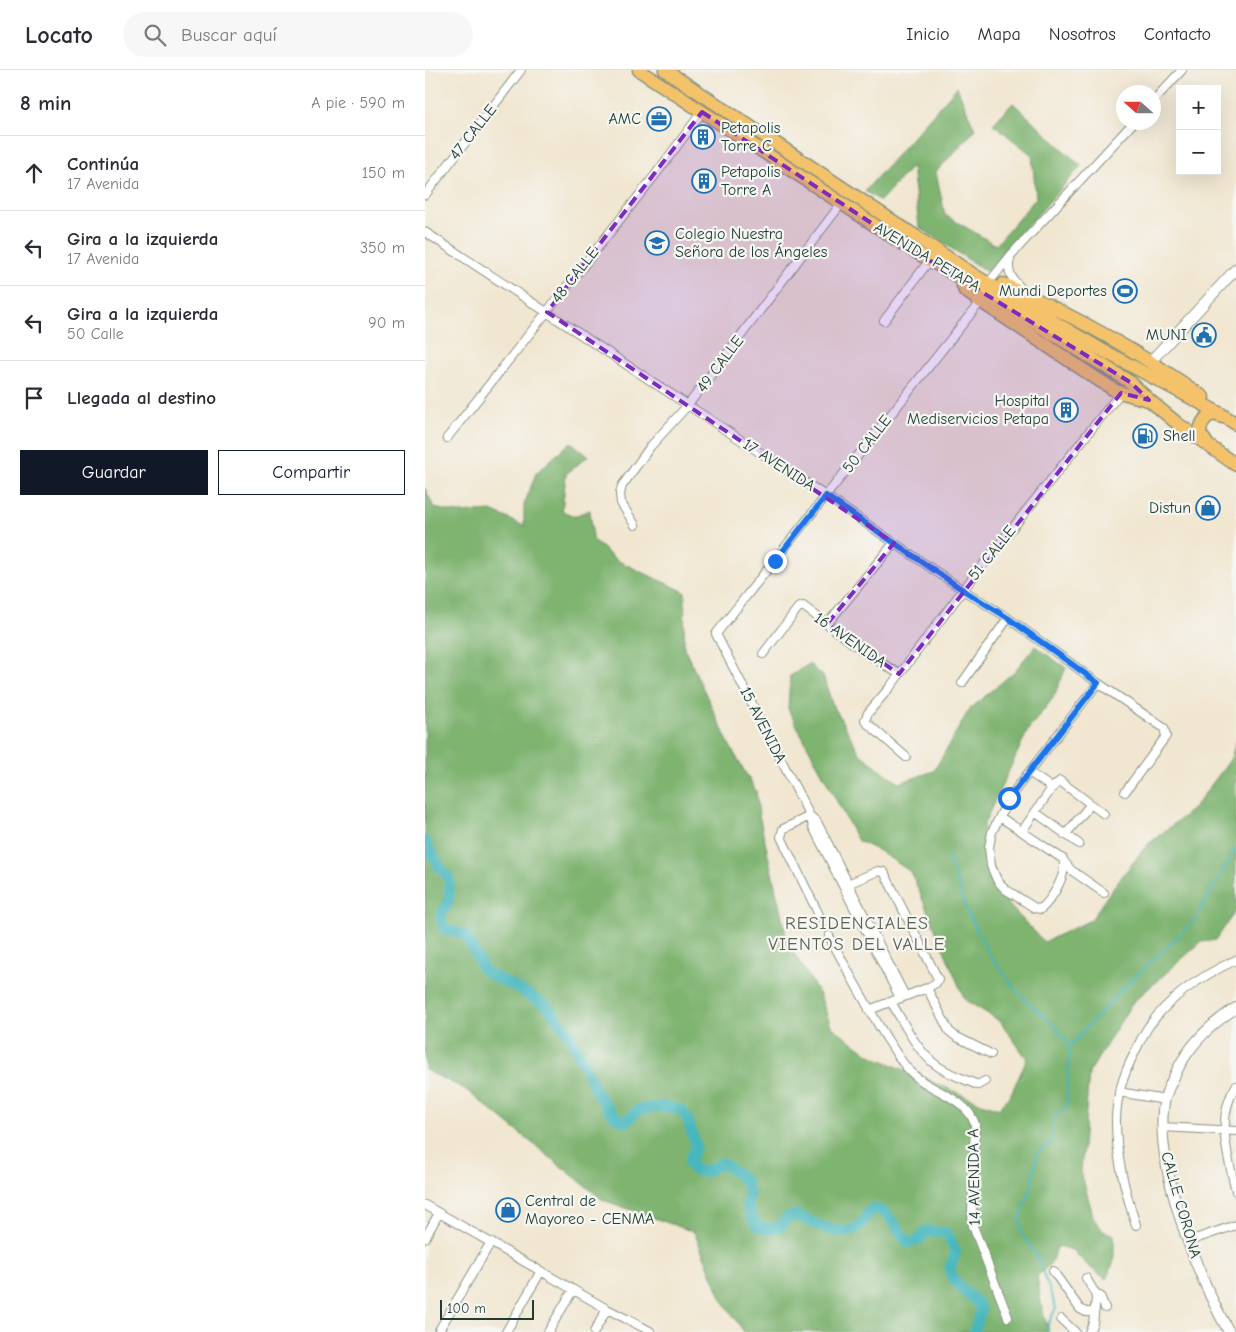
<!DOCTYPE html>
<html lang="es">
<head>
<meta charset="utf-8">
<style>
	body { margin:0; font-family:"Comic Neue",sans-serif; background:#f7f7f7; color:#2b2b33 }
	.controls { position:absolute; right:15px; top:15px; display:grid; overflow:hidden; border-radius:0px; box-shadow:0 5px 20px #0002 }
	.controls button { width:45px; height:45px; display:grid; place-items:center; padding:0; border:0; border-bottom:1px solid #e1e1e2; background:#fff; color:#2b2b33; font:25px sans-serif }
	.compass { position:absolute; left:691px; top:15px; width:45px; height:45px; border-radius:50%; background:#fff; box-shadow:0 5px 20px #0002; rotate:291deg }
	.scale { position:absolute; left:15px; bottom:12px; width:94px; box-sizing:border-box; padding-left:5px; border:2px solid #1f3d34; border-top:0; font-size:14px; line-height:18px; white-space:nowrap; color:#1f3d34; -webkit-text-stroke:4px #f6f6f2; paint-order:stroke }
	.stop { position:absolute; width:15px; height:15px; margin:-11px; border:4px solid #1a73e8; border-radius:50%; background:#fff }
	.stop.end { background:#1a73e8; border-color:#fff; box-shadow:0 1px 5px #0008 }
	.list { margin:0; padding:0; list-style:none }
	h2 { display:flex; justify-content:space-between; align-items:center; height:65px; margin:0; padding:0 20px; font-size:21px }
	h2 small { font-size:16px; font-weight:400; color:#7c7c81 }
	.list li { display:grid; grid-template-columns:32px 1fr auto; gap:15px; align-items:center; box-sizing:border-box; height:75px; padding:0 20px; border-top:1px solid #e1e1e2 }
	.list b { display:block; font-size:19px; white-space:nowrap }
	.list p { margin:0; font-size:16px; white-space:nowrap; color:#7c7c81 }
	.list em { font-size:16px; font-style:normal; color:#7c7c81 }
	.actions { display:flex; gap:10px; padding:15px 20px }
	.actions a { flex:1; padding:11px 0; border:1px solid #111827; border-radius:0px; text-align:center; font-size:18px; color:#111827 }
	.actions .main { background:#111827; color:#fff }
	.icon { flex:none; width:28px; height:28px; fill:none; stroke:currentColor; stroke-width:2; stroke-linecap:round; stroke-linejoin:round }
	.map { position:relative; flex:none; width:811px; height:1262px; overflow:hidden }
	header { display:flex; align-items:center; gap:30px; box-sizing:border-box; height:70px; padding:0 25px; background:#fff; border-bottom:1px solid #e1e1e2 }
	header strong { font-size:24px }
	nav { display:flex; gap:28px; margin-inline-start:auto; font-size:18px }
	.search { width:350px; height:45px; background:#f7f7f7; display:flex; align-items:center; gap:12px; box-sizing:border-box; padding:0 18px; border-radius:28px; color:#7c7c81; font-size:19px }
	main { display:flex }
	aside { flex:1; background:#fff }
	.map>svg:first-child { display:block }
</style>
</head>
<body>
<header>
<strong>Locato</strong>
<div class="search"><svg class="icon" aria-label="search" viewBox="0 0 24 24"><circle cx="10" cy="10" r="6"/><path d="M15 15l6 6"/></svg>Buscar aquí</div>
<nav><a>Inicio</a><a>Mapa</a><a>Nosotros</a><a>Contacto</a></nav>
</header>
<main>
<aside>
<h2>8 min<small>A pie · 590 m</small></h2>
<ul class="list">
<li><svg class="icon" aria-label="ahead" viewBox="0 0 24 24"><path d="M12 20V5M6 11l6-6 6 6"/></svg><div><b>Continúa</b><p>17 Avenida</p></div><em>150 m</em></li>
<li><svg class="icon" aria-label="left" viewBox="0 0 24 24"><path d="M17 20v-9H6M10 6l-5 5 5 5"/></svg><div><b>Gira a la izquierda</b><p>17 Avenida</p></div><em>350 m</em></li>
<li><svg class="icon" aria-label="left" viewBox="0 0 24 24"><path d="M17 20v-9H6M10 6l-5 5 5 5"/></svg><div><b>Gira a la izquierda</b><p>50 Calle</p></div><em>90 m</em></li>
<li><svg class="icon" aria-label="arrive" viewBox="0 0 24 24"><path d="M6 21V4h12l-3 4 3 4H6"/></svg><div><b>Llegada al destino</b></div></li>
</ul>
<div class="actions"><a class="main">Guardar</a><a>Compartir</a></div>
</aside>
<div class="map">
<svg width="811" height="1262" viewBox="0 0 811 1262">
	<rect width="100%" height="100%" fill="#f6f6f2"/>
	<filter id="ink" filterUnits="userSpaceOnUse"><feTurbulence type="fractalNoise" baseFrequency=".02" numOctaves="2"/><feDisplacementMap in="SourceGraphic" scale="10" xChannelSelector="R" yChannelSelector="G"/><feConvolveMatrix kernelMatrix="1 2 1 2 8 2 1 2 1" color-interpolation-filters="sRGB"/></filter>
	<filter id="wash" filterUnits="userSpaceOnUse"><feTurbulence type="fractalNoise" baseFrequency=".0096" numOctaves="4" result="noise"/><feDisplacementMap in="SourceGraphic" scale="20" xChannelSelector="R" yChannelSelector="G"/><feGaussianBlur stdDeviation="1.12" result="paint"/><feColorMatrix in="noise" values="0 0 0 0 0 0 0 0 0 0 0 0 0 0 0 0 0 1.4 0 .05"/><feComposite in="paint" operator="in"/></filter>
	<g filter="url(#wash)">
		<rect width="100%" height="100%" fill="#f1e6d0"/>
		<path fill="#7eb36f" stroke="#4e7852" d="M532,17L550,60L511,102L520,145L571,175L611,128L607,85L568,54L588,33L656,96L562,202L494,157L487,96L455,131L440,121Z
			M146,372L163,386L141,404L137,441L149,446L165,440L168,470L191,490L260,522L259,578L305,676L331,721L334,745L363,874L394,923L406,956L445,985L559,1034L573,1038L585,1026L602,989L575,951L540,930L486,802L454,781L433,771L363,639L365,606L384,594L398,606L407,633L435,684L474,713L509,701L544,640L589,602L610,576L641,598L628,628L603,660L558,756L565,790L583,834L619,872L666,850L687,819L722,775L769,738L805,690L811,672V840L791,870L776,872L707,933L664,1003L656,1102L669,1149L678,1161L689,1165V1191L681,1209L663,1196L647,1180L633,1176L625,1194L612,1206L617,1239L624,1262H319L297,1229L269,1162L178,1130L40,1019L0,1000V418L9,438L33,443L67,441L99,456V435L111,403Z"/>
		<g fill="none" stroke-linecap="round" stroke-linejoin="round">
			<path stroke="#47b7bd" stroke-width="2" d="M523,786L542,841L564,884L594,924L632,958L645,976
				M623,1262V1254L631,1238L613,1188L597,1164L595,1149L606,1118L612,1083L627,1071L629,1048L641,1038L645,976L695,921L769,851L811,779"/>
			<path stroke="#47b7bd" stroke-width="11" d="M0,771L14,796L25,809L24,829L16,846L19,859L41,865L59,901L99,922L122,936L144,963L173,1025L189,1046L201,1052L213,1040L238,1036L256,1040L262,1048L271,1075L264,1093L270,1100L279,1102L297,1093L320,1110L324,1125L322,1136L328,1149L333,1156L343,1159L357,1156L361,1148L371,1145C389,1152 415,1171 434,1156C441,1151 441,1143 448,1138C464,1140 474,1162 483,1173L494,1170L501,1161L522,1163L531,1182L525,1198L526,1205L536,1218L552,1232L556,1240L549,1262"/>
		</g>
	</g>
	<g filter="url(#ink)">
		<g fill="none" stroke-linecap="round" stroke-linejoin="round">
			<g stroke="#889282" stroke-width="10">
				<path id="minor" d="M728,31L757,0
					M0,125L96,0
					M0,162L401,426L538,520L583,548L673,613L739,658L741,666L739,669L700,722
					M585,189C581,202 588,211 598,220
					M566,210L586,185L709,52
					M459,251L504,191
					M22,368L231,104L277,42
					M210,455L196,433L195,424L197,416L225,377L263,335L416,134
					M402,554L469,473
					M338,584L373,538L378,536L438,581L474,604
					M537,613L583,548
					M481,687L442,653L440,650L443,643L465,617L538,520L696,322
					M604,702L627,718
					M610,742L654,774
					M385,746L392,752L480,926
					M385,746L358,759L356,767L395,847
					M575,747L638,789C643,804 627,829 616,839L610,838L580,819L572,810L566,796L564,777L567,762L584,728L673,613
					M597,761L627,718L635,711L679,744
					M640,765L666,734
					M638,790L646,800L679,823
					M418,816L453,801L459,802L513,909L511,913L502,918L444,940
					M404,866C423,901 441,935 462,969C469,979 475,991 484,1000C503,1022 540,1025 550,1054L547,1142L548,1156L583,1247
					M502,918L524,961L530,966L566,984
					M475,928L388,757L385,746L291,564L556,231
					M466,932C479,953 491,980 511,995C523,1004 539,1009 553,1015L560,1011
					M811,1016C790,1048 803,1087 811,1121
					M694,1022L740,1030
					M737,1057L811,1061
					M0,1135L182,1239L225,1261
					M711,1155C700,1121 691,1087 691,1051C691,1027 699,1003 710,982C714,974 718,964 724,956C746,925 778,905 811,890
					M0,1168L14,1143
					M764,1171L811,1155
					M628,1201L655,1239L661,1242H668
					M661,1208L670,1223L671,1229L668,1253L664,1262
					M671,1226H675L680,1238
					M636,1249L650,1262
					M13,1262L66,1172
					M81,1262L116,1201
					M123,1262L148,1220
					M169,1262L182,1239"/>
			</g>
			<g stroke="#889282" stroke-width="12">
				<path id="tertiary" d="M725,292L811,199
					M804,1262C773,1207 726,1090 740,1028C742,1021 745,1014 749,1007C762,977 784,955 811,938"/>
			</g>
			<g stroke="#889282" stroke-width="15">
				<path id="primary" d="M214,0L486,179L568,227L705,312L724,330L753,354L811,395
					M240,0L552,207L675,279L796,344L811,354
					M535,208L540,221L669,307L691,321L723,330
					M578,214C648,245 716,283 778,327
					M781,372L775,364C775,355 779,347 788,344L798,347"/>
			</g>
			<use href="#minor" stroke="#fff" stroke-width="8"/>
			<use href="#tertiary" stroke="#fff" stroke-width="10"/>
			<use href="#primary" stroke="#f4c26a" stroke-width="12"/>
		</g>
	</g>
	<g fill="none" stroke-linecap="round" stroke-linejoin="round" filter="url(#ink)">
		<path stroke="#1a73e8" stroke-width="6" d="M350,491L401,426L538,520L583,548L673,613L584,728"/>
	</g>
	<path fill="#7b2cbf" fill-opacity="0.2" stroke="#7b2cbf" stroke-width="4" stroke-dasharray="10 6" stroke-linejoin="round" d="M277,42L486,179L705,312L724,330L696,323L474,604L402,554L469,473L122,242Z"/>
	<defs>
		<g id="office-ring" transform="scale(1.25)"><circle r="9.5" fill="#f6f6f2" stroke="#1f6fb2" stroke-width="1.5"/><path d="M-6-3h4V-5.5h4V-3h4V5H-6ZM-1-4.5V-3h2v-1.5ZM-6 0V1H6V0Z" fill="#1f6fb2"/></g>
		<g id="building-ring" transform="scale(1.25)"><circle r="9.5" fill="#f6f6f2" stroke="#1f6fb2" stroke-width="1.5"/><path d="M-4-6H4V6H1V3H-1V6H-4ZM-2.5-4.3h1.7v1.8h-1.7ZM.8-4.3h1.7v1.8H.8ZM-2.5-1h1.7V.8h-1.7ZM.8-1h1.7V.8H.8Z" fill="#1f6fb2"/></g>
		<g id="school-ring" transform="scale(1.25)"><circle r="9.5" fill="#f6f6f2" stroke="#1f6fb2" stroke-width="1.5"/><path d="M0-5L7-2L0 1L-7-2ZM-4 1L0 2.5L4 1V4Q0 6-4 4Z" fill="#1f6fb2"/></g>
		<g id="stadium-ring" transform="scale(1.25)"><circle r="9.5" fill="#f6f6f2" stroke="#1f6fb2" stroke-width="1.5"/><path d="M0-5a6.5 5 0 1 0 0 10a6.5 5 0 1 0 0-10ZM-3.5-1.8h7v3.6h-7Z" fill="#1f6fb2"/></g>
		<g id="civic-ring" transform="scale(1.25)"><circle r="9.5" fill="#f6f6f2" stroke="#1f6fb2" stroke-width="1.5"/><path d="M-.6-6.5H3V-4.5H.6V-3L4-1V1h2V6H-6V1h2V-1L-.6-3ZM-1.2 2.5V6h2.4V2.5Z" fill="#1f6fb2"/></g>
		<g id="fuel-ring" transform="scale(1.25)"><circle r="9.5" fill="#f6f6f2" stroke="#1f6fb2" stroke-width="1.5"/><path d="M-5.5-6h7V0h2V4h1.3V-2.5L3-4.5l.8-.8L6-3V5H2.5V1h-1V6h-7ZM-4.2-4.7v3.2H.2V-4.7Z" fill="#1f6fb2"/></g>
		<g id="shop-ring" transform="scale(1.25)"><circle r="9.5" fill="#f6f6f2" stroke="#1f6fb2" stroke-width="1.5"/><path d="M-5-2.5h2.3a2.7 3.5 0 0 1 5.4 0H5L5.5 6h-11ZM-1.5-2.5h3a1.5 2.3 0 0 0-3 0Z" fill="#1f6fb2"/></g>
	</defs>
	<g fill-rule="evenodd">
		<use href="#office-ring" x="234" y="49"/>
		<use href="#building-ring" x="278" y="67"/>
		<use href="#building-ring" x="279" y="111"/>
		<use href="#school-ring" x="232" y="173"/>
		<use href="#stadium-ring" x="700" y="221"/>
		<use href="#civic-ring" x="779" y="265"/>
		<use href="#building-ring" x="641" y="340"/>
		<use href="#fuel-ring" x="720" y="366"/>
		<use href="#shop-ring" x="783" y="438"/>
		<use href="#shop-ring" x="83" y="1140"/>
	</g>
	<g text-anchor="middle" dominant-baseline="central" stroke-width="4.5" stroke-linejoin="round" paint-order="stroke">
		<g font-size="16" fill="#1f3d34" stroke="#f6f6f2" text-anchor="end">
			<text x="216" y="49">AMC</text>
			<text x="296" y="58" text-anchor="start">Petapolis<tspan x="296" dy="18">Torre C</tspan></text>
			<text x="296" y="102" text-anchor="start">Petapolis<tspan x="296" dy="18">Torre A</tspan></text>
			<text x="250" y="164" text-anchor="start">Colegio Nuestra<tspan x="250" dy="18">Señora de los Ángeles</tspan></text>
			<text x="682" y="221">Mundi Deportes</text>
			<text x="762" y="265">MUNI</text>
			<text x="624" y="331">Hospital<tspan x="624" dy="18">Mediservicios Petapa</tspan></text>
			<text x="738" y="366" text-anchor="start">Shell</text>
			<text x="766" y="438">Distun</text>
			<text x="100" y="1131" text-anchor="start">Central de<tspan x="100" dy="18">Mayoreo - CENMA</tspan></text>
		</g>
		<g font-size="16" fill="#1f3d34" stroke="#f6f6f2">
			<text transform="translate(48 62) rotate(-52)">47 CALLE</text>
			<text transform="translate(502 187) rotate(31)">AVENIDA PETAPA</text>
			<text transform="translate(150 205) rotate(-52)">48 CALLE</text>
			<text transform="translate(295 294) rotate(-53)">49 CALLE</text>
			<text transform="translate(442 374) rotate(-52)">50 CALLE</text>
			<text transform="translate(354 395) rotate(33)">17 AVENIDA</text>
			<text transform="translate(567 483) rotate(-51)">51 CALLE</text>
			<text transform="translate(425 570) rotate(35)">16 AVENIDA</text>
			<text transform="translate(338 655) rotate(63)">15 AVENIDA</text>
			<text transform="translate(549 1107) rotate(-91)">14 AVENIDA A</text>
			<text transform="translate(756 1135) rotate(74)">CALLE CORONA</text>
		</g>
		<g font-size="18" letter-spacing="1" fill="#5b6050" stroke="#f6f6f2">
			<text x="432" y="853">RESIDENCIALES<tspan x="432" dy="21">VIENTOS DEL VALLE</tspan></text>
		</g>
	</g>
</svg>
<div class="controls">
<button>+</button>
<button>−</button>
</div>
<svg class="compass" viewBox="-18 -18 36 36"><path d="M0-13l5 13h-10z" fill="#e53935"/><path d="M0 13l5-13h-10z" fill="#7c7c81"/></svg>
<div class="scale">100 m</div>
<div class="stop" style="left:584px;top:728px"></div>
<div class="stop end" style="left:350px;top:491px"></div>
</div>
</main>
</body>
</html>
